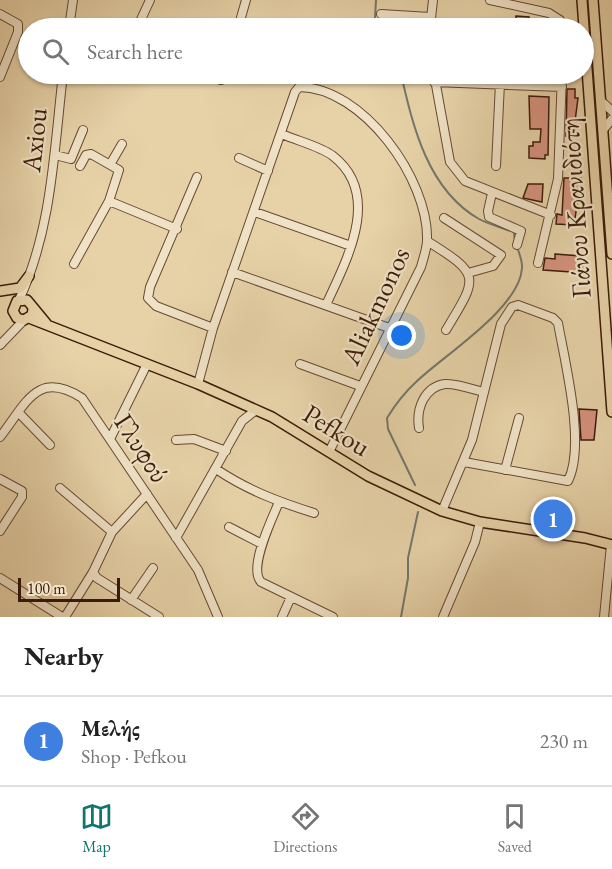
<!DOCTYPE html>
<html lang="en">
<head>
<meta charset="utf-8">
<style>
	body { margin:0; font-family:"EB Garamond",serif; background:#f2f2f2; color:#222 }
	.scale { position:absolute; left:18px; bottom:15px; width:102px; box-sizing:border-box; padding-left:6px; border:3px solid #3c1b09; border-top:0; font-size:16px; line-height:21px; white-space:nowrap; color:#3c1b09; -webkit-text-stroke:4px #efe2c6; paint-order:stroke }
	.you { position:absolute; left:402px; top:336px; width:21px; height:21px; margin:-15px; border:4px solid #fff; border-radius:50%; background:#1a73e8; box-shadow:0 0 0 9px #1a73e833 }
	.badge { display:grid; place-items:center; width:39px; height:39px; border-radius:50%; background:#0f766e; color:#fff; font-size:20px; font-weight:700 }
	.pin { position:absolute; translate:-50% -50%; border:3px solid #fff; box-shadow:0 2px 6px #0006 }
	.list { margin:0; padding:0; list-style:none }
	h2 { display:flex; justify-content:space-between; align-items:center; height:78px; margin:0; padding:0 24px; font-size:26px }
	h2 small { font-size:20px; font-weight:400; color:#767676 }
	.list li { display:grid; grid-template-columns:39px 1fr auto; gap:18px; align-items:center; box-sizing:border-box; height:90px; padding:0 24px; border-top:2px solid #e0e0e0 }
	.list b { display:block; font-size:22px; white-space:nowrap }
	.list p { margin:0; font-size:20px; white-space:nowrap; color:#767676 }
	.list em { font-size:20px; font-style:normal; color:#767676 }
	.icon { flex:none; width:33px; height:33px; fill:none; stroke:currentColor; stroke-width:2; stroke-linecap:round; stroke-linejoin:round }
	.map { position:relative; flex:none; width:612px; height:617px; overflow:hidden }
	.search { position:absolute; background:#fff; box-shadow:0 2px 4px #0004; left:18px; right:18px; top:18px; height:66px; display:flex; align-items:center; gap:15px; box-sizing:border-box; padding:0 21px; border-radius:33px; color:#767676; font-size:22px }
	.sheet { height:168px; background:#fff }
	nav { display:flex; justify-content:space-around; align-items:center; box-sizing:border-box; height:84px; border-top:2px solid #e0e0e0; background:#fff; font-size:16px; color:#767676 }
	nav a { display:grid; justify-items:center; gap:3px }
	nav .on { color:#0f766e }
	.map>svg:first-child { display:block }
</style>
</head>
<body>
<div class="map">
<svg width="612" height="617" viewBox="0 0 612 617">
	<rect width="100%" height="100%" fill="#e7d2a8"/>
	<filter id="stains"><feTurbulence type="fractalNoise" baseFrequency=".00333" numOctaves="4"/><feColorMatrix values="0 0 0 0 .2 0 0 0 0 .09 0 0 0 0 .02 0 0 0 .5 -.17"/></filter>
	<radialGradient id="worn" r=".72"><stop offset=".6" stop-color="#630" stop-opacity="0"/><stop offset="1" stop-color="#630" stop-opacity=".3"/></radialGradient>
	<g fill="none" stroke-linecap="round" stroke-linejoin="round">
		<path stroke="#73786d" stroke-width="2" d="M376,0L375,18L379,28
			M401,74C413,127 428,190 479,219C490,225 503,228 514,232C514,245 523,257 522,268C520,308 444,355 416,382C404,393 395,405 387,418L388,429L415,485
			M401,617L408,578V558L418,512"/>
	</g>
	<path fill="#d5927e" stroke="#3c1b09" stroke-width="1.5" d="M516,16L529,17V22L555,24L556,28H515Z
		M567,89H575V98H578L573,137L566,136Z
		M529,96L549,97L548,155H545V159L529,158V146H533V142H540L541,129H530Z
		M564,178H581L574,225L556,224L557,214L562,215Z
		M528,184H543L542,202L523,198Z
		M555,254L581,256V262H587L586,273L543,270L545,258L555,259Z
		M579,409L597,410L594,440H581Z"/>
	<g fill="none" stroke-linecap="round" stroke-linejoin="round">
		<g stroke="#674931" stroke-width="10">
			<path id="minor" d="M490,0L549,13L560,20L562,28
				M0,14L18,24V32L0,77
				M381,14L430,17
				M69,28L73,0
				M137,28L150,0
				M238,28L246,0
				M430,28L433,0
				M198,74L221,80L225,74
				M434,74L450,162L465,181L551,215
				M434,82L562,87
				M485,82L487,74
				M601,101L612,111
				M603,130L612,119
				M282,134C297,141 320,146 333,156C383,195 346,261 326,305
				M55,155L71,159L83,130
				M239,158L268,171
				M111,163L122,144
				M496,166L500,83
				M197,177L150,287L148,298L156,306L213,328
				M492,193L488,211L489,217L521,231L517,245
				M109,201L177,229
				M255,212L351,246
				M444,218L501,255L493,266L468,273
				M427,241C482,275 478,277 446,330
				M538,263L558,179L562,74
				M74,264L109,201L119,170L91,154L86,155L80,166
				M232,272L392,329
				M19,300C52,230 54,150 63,74
				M0,345L24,320
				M300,364L360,386
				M198,384L213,328L295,92L299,87C363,87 429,180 427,240C427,249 423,259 421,267L329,452
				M19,413L50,445
				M419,428C416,409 424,387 445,384C456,383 472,389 483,392
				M0,437C26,404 37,369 82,398L198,570L218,617
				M111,437L147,364
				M176,440L194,439L226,451
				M216,469C247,490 279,502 314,513
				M505,470L519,418
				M0,479L22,491V497L0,531
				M60,488L112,532
				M279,502C272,519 248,568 261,582L333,617
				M442,511L472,440L501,324L512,307L518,305L553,318L558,323C565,363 586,445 568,481L464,462
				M229,527L262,544
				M176,538L242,421L256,410
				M93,572L97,578L159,617
				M0,578L62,617
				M131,600L153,568
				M65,617L93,572L112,532L147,494
				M282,617L291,597
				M443,617L475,542L480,522
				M604,617L611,545"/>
		</g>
		<g stroke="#3c1b09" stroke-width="12">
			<path id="major" d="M582,0L612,412
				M593,0L612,254
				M0,291L20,288L29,276
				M33,309L32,315L24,320L17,318L13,311L17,301L27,300L46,323
				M29,318L198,384L272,417L368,476L442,511L480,522L585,538L612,545"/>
		</g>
		<use href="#minor" stroke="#efe2c6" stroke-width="8"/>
		<use href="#major" stroke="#e7d2a8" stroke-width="9"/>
	</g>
	<g text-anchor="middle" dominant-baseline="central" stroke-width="4.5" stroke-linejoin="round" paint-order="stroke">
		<g font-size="27" fill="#3c1b09" stroke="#efe2c6">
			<text transform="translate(34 140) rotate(-84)">Axiou</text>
			<text transform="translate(575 208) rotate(-94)">Γιάνου Κρανιδιότη</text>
			<text transform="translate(375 306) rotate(-65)">Aliakmonos</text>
			<text transform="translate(337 430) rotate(32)">Pefkou</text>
			<text transform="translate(142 448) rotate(57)">Γλυφού</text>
		</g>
	</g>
	<rect width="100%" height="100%" filter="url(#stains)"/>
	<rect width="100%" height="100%" fill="url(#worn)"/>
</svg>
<div class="scale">100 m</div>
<div class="you"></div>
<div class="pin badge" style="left:553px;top:519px;background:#3f7fe0">1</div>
<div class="search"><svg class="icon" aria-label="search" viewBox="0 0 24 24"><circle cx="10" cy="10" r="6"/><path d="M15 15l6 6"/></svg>Search here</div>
</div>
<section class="sheet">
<h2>Nearby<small></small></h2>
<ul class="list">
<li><span class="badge" style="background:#3f7fe0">1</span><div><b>Μελής</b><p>Shop · Pefkou</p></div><em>230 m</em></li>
</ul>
</section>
<nav>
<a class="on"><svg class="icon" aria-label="map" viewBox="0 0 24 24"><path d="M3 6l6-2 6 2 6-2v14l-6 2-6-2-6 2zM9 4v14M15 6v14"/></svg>Map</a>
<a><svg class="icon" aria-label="directions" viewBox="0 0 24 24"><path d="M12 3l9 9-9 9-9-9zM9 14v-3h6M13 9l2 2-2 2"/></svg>Directions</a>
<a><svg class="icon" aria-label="saved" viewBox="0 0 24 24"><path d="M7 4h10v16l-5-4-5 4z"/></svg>Saved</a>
</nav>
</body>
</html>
